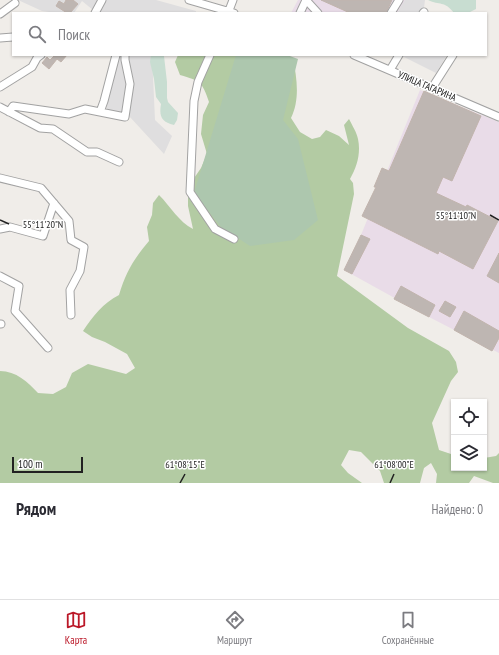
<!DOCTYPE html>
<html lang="ru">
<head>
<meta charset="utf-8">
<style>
	body { margin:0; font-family:"PT Sans Narrow",sans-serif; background:#f2f2f3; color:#2b2b33 }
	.controls { position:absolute; right:12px; bottom:12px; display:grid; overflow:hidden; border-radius:0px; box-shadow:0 1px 3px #0004 }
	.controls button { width:36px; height:36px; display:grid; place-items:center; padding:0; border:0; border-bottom:1px solid #e1e1e2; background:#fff; color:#2b2b33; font:20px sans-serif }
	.scale { position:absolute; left:12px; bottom:10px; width:71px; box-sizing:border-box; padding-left:4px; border:2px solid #212121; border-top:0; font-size:11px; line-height:14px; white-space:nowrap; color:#212121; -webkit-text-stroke:3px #fff; paint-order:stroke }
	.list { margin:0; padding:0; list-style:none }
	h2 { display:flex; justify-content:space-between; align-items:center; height:52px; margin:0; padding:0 16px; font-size:17px }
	h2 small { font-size:13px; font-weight:400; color:#7c7c81 }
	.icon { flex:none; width:22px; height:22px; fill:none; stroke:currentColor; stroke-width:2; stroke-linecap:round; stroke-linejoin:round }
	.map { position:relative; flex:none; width:499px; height:483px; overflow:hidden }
	.search { position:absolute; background:#fff; box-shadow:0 1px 3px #0004; left:12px; right:12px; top:12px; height:44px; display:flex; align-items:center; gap:10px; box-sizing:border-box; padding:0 14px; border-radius:0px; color:#7c7c81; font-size:15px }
	.sheet { height:116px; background:#fff }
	nav { display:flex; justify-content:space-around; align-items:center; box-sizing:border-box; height:56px; border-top:1px solid #e1e1e2; background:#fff; font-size:11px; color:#7c7c81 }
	nav a { display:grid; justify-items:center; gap:2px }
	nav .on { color:#bb1828 }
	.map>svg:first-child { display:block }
</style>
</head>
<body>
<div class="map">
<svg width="499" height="483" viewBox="0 0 499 483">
	<rect width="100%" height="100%" fill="#f0ede9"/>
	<path fill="#dfdedf" d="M18,0H99L93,10L82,1L74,13H56L42,11Z
		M105,0H156L196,11V13H106L98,11Z
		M404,0H425L424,8L421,13H397Z
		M123,55L129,85L124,115L106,111L116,57Z
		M128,55H152L155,120L172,136L164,154L129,116L134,81L127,59Z
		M403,55H447L436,73L402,56Z"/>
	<path fill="#e9dce8" d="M298,0H405L397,13H291Z
		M420,90L499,122V353L429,317L344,270L361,235Z"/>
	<path fill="#b3cba3" d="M178,55H281L293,59C297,78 300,100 291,118L300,132L312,139L320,137L326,130L339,136L349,145L344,125L349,119C352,125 357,133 358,139C361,153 357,167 350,179L353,183L354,194L337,276L408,328L449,351L456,362L458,372L451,381L432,423L439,450L454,455V468H484V458L496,456L499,453V483H493L474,476L469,483H436L437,474L431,463L424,468L420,483H384L380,471L361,452L349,450L341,465L348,473L362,483H0V371C16,371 28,382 38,393L53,394L66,387L72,373L88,364L126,374L135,368L127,354L105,342L92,337L83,331C93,316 103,303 119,295C126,272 133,260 149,241L147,227L152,215L153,203L159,195C171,207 179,222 193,229L188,206V187L201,168L207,154L201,134L203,115L209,102C202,81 200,81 180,75L175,62Z"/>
	<path fill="#c8ddd1" d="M428,0H476V9L468,13H454C444,0 440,6 428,0Z
		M151,55L164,56L167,82V98L168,102L178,113L177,120L174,125C161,122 159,116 161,104L156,97L154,79L150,62Z"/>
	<path fill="#adc7ae" d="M236,55H287L298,59L283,120L298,139L318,220L294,240L250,246L221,227L194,193Z"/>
	<path fill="#beb6b2" stroke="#c1b4ad" d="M66,0H73L78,4L70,13H67L56,6L59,1L64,4Z
		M321,0H392L386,13H350Z
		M53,55H67L61,62L57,59L49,69L42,63L47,57L50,60L54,56Z
		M424,91L481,116L452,181L443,177L436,193L466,207L467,205L498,221L473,269L439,251L438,254L362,216L376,187H374L382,168L389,171Z
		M361,235L370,239L352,274L344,270Z
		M499,253V283L487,276Z
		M401,286L435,305L429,317L394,299Z
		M445,301L456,307L450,317L439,311Z
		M464,311L499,331V338L492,351L454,330Z"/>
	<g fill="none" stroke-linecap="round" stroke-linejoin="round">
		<g stroke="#a2a2a2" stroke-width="9">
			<path id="minor" d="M189,0L234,13
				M306,0L318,13
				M95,13L102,0
				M228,13L233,0
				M300,13L306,0
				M391,13L399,0
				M423,13L424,12
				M0,14L15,3
				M0,38L13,37
				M210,55L198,82L194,101L190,192L215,229L234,239
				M354,55L499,117
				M390,70L399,55
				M0,87L32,67L37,58L41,55
				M432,88L453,55
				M0,107L40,128L53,129L87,152H97L119,162
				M9,112L13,106L69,114L85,109L125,117L130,84L125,60V55
				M100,112L104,101L116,55
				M0,178L41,188L69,221L71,240L84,247L80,271L70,290L71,315
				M0,229L10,227L43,236L54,203
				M0,276L19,286L15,311L48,348
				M0,324H1"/>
		</g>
		<use href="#minor" stroke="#fff" stroke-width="7"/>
	</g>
	<path fill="none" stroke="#212121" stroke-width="1.5" d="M490,215L499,220M0,220L9,224M180,483L185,474M390,483L394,474"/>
	<g text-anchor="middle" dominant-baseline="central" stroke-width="3" stroke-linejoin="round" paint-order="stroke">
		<g font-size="10" fill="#212121" stroke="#fff">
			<text transform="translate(427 86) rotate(23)">УЛИЦА ГАГАРИНА</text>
		</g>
	</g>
	<g font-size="10" text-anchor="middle" fill="#212121" stroke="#fff" stroke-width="3" stroke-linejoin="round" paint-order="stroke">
		<text x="456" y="219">55°11'10"N</text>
		<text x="43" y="228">55°11'20"N</text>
		<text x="185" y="468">61°08'15"E</text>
		<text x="394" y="468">61°08'00"E</text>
	</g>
</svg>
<div class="controls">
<button><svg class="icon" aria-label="locate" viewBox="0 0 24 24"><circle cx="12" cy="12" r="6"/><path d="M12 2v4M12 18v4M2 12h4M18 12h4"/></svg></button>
<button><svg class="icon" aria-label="layers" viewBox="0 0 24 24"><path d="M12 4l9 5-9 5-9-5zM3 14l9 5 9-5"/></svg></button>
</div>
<div class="scale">100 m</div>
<div class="search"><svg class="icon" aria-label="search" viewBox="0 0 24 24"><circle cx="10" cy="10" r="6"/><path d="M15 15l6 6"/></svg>Поиск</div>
</div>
<section class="sheet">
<h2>Рядом<small>Найдено: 0</small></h2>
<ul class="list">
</ul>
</section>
<nav>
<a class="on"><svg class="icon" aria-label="map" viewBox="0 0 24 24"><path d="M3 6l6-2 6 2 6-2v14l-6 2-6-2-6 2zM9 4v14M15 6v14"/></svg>Карта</a>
<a><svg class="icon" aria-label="directions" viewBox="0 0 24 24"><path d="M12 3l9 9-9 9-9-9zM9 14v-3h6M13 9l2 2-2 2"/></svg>Маршрут</a>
<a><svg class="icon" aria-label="saved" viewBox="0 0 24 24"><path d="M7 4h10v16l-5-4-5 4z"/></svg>Сохранённые</a>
</nav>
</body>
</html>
